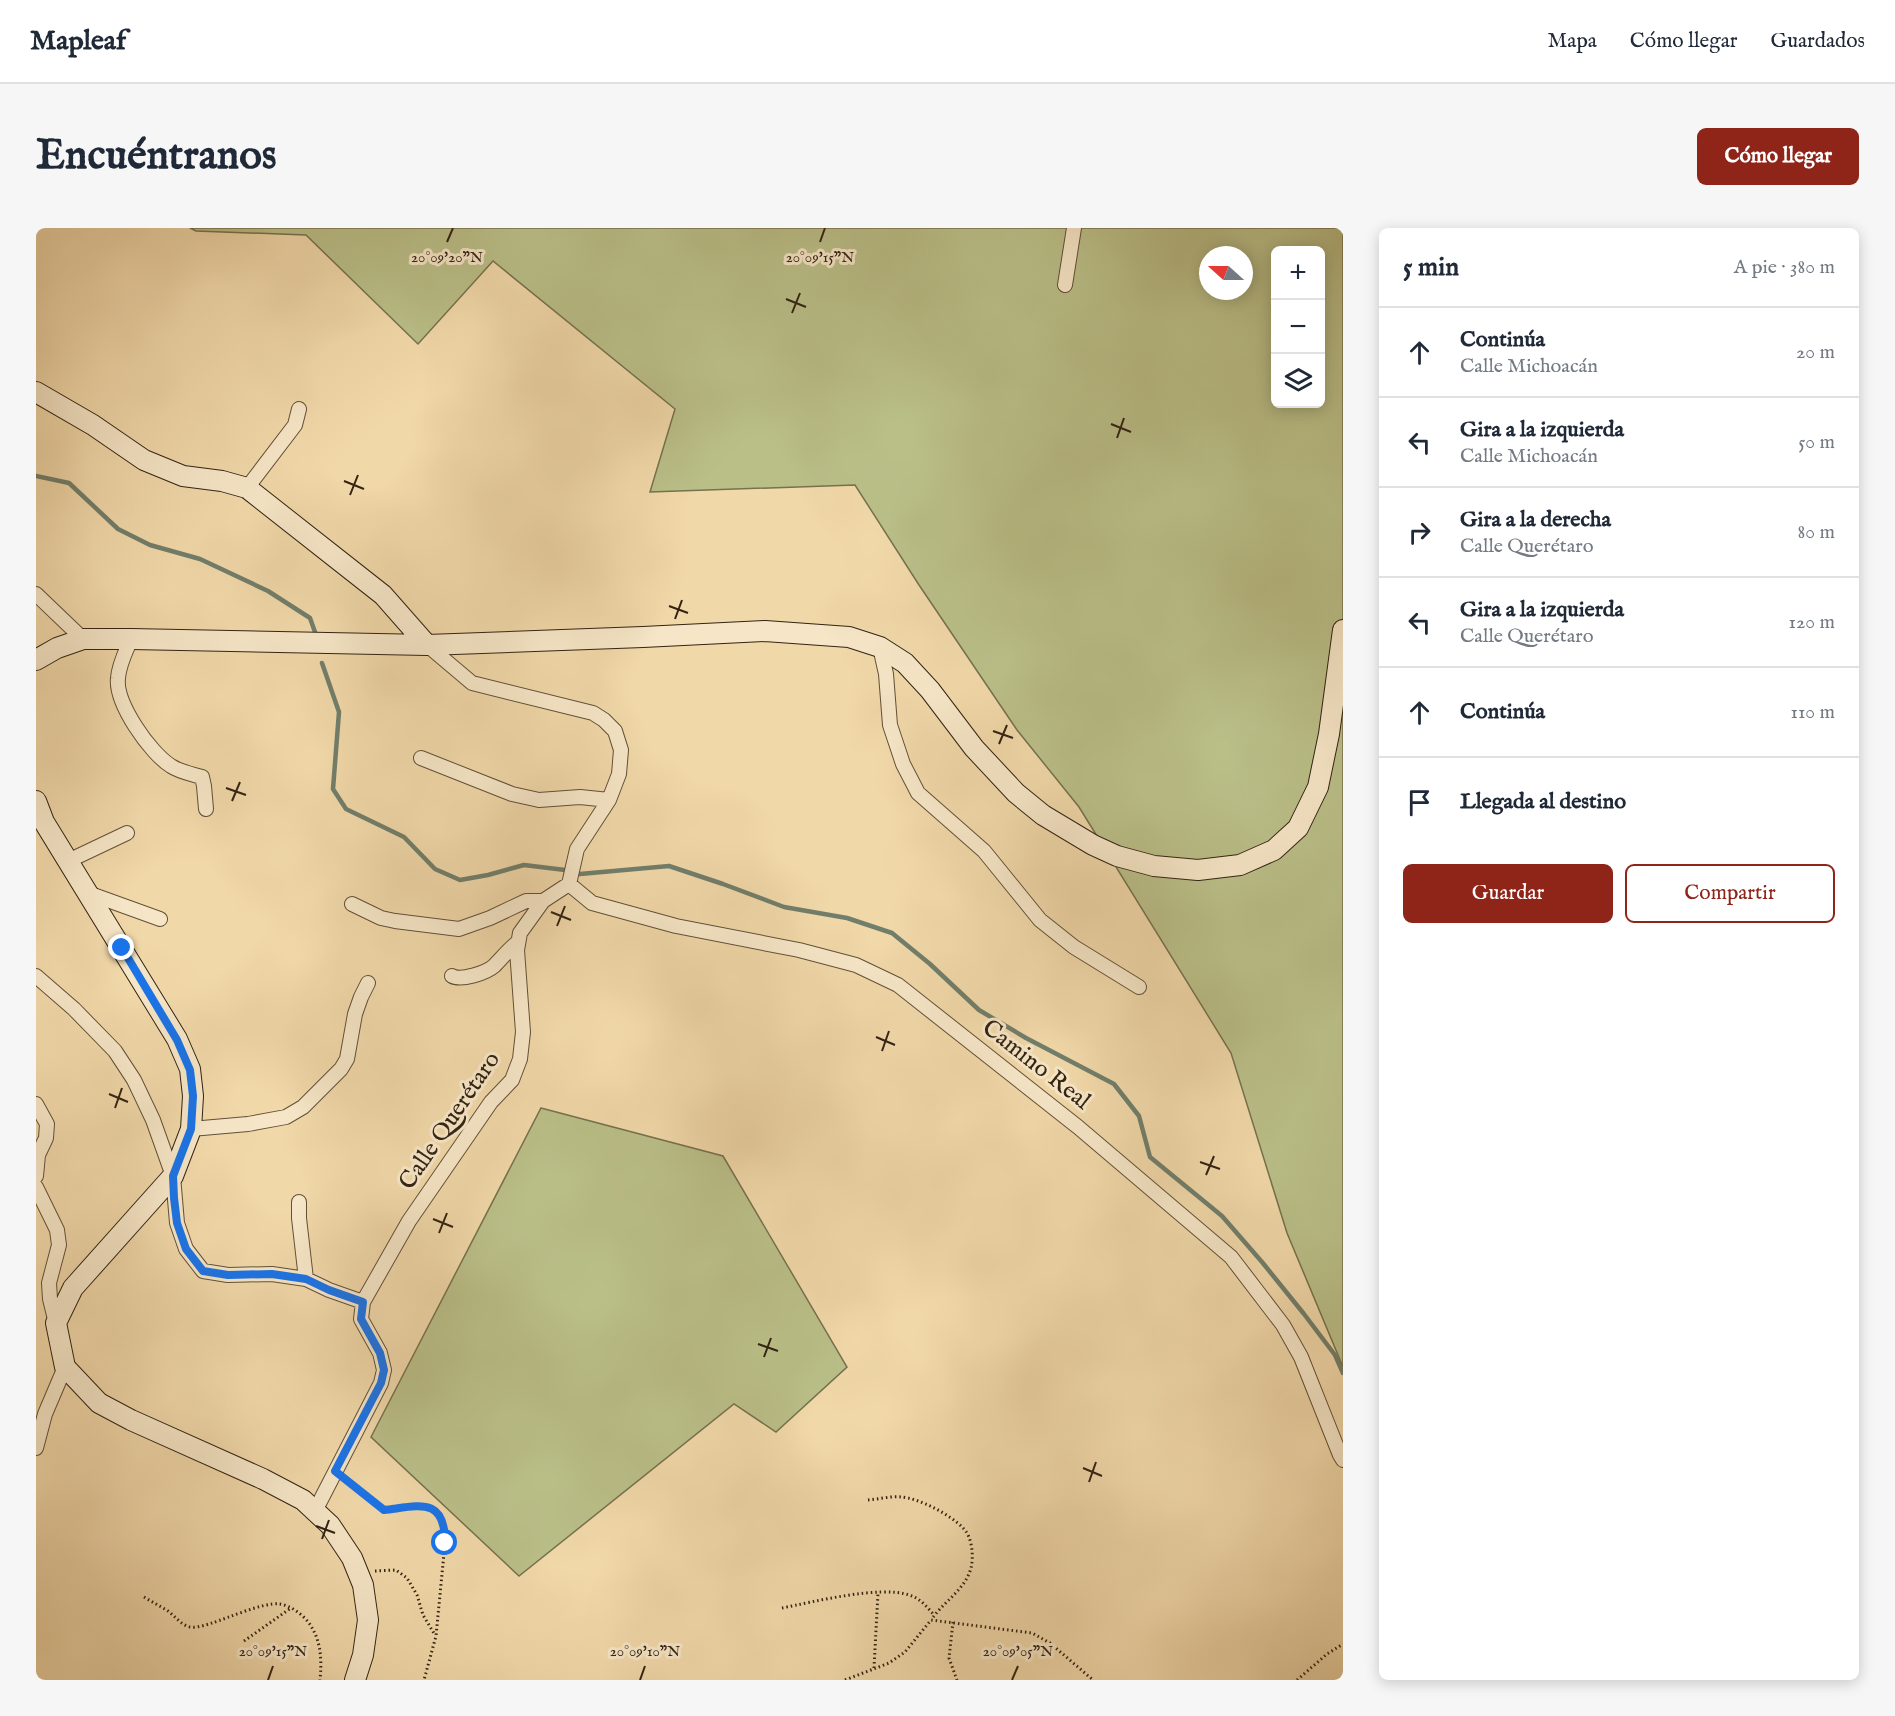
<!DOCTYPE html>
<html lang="es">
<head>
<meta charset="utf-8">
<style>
	body { margin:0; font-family:"IM FELL English",serif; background:#f6f6f7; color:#1f2937 }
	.controls { position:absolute; right:18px; top:18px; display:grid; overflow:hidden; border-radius:9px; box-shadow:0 3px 15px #0003 }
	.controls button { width:54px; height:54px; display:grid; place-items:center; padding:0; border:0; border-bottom:2px solid #e0e1e3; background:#fff; color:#1f2937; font:30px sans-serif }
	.compass { position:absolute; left:1163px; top:18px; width:54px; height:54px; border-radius:50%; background:#fff; box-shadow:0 3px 15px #0003; rotate:291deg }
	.stop { position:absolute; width:18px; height:18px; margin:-14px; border:4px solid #1a73e8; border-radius:50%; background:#fff }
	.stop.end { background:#1a73e8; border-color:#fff; box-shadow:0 2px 6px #0008 }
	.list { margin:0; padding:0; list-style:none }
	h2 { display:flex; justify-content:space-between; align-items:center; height:78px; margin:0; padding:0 24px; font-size:26px }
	h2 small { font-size:20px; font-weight:400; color:#747a83 }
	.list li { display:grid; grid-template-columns:39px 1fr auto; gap:18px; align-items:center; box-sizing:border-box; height:90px; padding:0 24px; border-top:2px solid #e0e1e3 }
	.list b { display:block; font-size:22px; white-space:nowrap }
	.list p { margin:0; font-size:20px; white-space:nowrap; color:#747a83 }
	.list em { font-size:20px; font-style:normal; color:#747a83 }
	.actions { display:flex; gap:12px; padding:18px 24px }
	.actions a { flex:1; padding:14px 0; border:2px solid #8f2418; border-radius:9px; text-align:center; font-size:21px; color:#8f2418 }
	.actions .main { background:#8f2418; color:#fff }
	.icon { flex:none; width:33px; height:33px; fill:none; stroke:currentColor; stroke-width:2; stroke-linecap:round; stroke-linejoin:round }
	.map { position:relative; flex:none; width:1307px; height:1452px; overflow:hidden; border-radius:9px }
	header { display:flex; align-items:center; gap:36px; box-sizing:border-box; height:84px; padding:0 30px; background:#fff; border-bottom:2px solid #e0e1e3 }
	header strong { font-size:28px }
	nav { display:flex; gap:33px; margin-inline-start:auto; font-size:21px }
	.intro { display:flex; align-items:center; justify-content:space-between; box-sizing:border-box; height:144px; padding:0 36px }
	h1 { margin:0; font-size:42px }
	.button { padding:15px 27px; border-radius:9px; background:#8f2418; color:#fff; font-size:21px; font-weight:700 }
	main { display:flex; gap:36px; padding:0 36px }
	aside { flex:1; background:#fff; border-radius:9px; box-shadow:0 3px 15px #0003 }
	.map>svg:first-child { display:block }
</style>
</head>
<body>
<header>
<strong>Mapleaf</strong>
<nav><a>Mapa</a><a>Cómo llegar</a><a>Guardados</a></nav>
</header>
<div class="intro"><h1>Encuéntranos</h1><a class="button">Cómo llegar</a></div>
<main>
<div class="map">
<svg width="1307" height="1452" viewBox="0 0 1307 1452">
	<rect width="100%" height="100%" fill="#f1d8a9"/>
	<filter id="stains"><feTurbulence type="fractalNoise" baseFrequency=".00333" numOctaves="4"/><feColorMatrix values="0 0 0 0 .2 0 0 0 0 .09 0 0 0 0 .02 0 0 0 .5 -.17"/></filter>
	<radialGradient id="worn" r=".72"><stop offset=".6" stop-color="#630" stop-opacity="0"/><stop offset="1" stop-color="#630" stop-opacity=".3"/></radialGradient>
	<path fill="#babf88" stroke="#76714e" stroke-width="1.5" fill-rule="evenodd" d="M154,0H1307V1139L1251,1005L1195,825L1043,579L981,502L883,357L819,257L614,264L639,181L457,33L382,116L270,7L160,3ZM1240,22H1284V176H1240ZM1172,27H1208V63H1172Z
		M505,880L687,928L811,1139L740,1204L698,1176L483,1348L335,1209Z"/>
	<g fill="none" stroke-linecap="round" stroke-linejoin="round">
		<path stroke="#717e6b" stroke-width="4.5" d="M0,248L33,255L82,301L114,317L164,331L232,363L274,390L279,404
			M286,435L303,484L297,561L310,581L368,609L399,641L424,652L452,647L488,637L529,642L544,646L633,638L687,656L748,679L811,690L856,705L894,736L943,782L990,810L1078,856L1103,888L1114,929L1186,988L1226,1034L1268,1086L1299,1127L1307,1145"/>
		<g stroke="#625038" stroke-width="16">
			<path id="street" d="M1029,57L1038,0
				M211,260L259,197L263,181
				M0,366L47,411
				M95,411C90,423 83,436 82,450C79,475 114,525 135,538C144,544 156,546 166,549L168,558L170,581
				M844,419L850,446L854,497L867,536L882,565L948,623L1004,692L1038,719L1103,759
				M385,530L476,566L503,572L544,569L573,572
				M32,633L91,605
				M533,656L556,675L640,698L763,722L820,737L862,757L1042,899L1195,1029L1247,1097L1265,1129L1304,1227L1307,1232
				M52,665L124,691
				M316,676L345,690L359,693L423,701L454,690L490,673H507
				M0,748L38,781L79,823L98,852L117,892L137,948L141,995L150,1021L167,1043L192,1047L236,1046L270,1051L293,1062L327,1074
				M416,748C425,753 450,745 458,738C466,730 473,721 482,714
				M0,876L11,896L10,910L2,927L0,948
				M155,901L212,896L250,889L267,879L305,841L311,831L319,786L325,769L332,755
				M0,959L21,1002L23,1017L13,1055L14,1071L20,1095
				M263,974V990L270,1051
				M0,1220L9,1186L29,1139
				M279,1283L345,1155L348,1142L344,1125L325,1091L327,1074L373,993L455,874L476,852L484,831L487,804L481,722L484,705L507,673L533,656L541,621L573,572L583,546L585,522L579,503L568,492L557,485L436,455L391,417"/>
		</g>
		<g stroke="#322313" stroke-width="22">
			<path id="secondary" d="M0,164L57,197L108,232L147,248L186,253L211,260L347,367L391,417
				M0,432L21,420L47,411H95L391,417L607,409L729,403L813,409L844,419L869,435L894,462L938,520L980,565L1007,587L1057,617L1081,628L1118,638L1162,642L1204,637L1238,622L1262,600L1282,559L1293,506L1307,402
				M0,573L8,594L141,811L154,841L157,868L155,901L137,948L37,1060L20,1095L29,1139L63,1175L95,1192L227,1251L267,1272L294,1297L316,1330L327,1357L332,1392L327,1427L319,1452"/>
		</g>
		<path stroke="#322313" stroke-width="3" stroke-dasharray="1.5 3" stroke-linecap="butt" d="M309,1251L348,1283L381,1279H394L405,1288L409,1298V1315L400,1408L388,1452
			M832,1272C843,1271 855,1268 865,1269C883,1270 915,1287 927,1300C936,1308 938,1328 935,1340C929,1362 908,1373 896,1391
			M339,1343L360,1342L371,1350L381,1367L387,1387L399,1407
			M108,1369C116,1374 124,1378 132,1383C139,1388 145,1397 154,1399C161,1400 170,1397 176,1395C192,1390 228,1374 243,1376C254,1377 266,1386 273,1395C285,1412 286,1431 284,1452
			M746,1380C777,1374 844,1357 873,1367C884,1370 891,1379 898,1387
			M917,1394L913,1430L921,1452
			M208,1413L255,1380
			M838,1440L842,1365
			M809,1452L853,1435L869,1424L895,1392L996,1405L1014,1415L1057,1452
			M1261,1452L1291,1426L1307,1416"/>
		<use href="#street" stroke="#f6e6c7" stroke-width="14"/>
		<use href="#secondary" stroke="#f6e6c7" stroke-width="20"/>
	</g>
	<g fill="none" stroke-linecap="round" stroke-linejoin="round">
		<path stroke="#1a73e8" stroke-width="8" d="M86,720L141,812L154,842L157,868L155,901L137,948L138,970L141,995L150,1021L167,1043L192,1047L236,1046L270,1051L293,1062L327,1074L325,1091L344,1125L348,1142L345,1155L299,1243L348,1282C383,1278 409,1268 409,1315"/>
	</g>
	<path fill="none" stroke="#322313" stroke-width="2" d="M411,14L417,0M784,14L789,0M750,71L770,79M756,85L764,65M1075,196L1095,204M1081,210L1088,190M308,253L328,261M314,267L322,247M633,378L652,385M639,391L646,372M957,503L977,510M963,516L971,497M190,560L210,567M196,573L204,554M515,684L535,692M521,698L529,678M840,809L859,817M846,823L853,803M73,866L92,874M79,880L86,860M1164,934L1184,941M1170,947L1178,928M397,991L417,999M403,1005L411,985M722,1116L742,1123M728,1129L735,1110M1047,1240L1066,1248M1053,1254L1060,1234M280,1298L299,1305M286,1311L293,1292M232,1452L237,1438M604,1452L609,1438M976,1452L982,1438"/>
	<g text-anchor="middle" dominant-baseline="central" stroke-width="6" stroke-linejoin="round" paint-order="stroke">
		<g font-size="24" fill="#322313" stroke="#f6e6c7">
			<text transform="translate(1000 837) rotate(38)">Camino Real</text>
			<text transform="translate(414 893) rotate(-56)">Calle Querétaro</text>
		</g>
	</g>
	<g font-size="15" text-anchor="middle" fill="#322313" stroke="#f6e6c7" stroke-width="6" stroke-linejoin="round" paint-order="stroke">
		<text x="411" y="34">20°09'20"N</text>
		<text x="784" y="34">20°09'15"N</text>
		<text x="237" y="1428">20°09'15"N</text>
		<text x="609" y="1428">20°09'10"N</text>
		<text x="982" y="1428">20°09'05"N</text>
	</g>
	<rect width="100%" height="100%" filter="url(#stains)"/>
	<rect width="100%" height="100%" fill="url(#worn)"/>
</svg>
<div class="controls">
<button>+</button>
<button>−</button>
<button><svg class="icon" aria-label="layers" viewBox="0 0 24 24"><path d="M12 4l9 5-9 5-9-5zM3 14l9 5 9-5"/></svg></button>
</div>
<svg class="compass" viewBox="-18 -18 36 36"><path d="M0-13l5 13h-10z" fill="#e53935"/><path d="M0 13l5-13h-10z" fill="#747a83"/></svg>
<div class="stop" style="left:409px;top:1315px"></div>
<div class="stop end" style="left:86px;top:720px"></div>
</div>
<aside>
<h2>5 min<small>A pie · 380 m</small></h2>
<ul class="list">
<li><svg class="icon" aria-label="ahead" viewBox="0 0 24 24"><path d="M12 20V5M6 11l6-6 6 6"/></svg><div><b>Continúa</b><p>Calle Michoacán</p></div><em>20 m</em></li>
<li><svg class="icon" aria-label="left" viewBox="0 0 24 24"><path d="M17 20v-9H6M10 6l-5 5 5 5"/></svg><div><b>Gira a la izquierda</b><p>Calle Michoacán</p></div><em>50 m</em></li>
<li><svg class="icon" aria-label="right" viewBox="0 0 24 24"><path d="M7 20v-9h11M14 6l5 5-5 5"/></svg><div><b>Gira a la derecha</b><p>Calle Querétaro</p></div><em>80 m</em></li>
<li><svg class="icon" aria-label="left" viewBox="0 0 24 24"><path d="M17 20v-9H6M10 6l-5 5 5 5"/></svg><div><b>Gira a la izquierda</b><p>Calle Querétaro</p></div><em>120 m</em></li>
<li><svg class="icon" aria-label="ahead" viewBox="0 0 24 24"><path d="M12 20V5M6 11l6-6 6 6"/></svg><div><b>Continúa</b></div><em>110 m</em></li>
<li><svg class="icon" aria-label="arrive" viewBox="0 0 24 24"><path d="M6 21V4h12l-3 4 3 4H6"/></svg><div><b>Llegada al destino</b></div></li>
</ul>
<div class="actions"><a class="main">Guardar</a><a>Compartir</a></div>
</aside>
</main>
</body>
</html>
